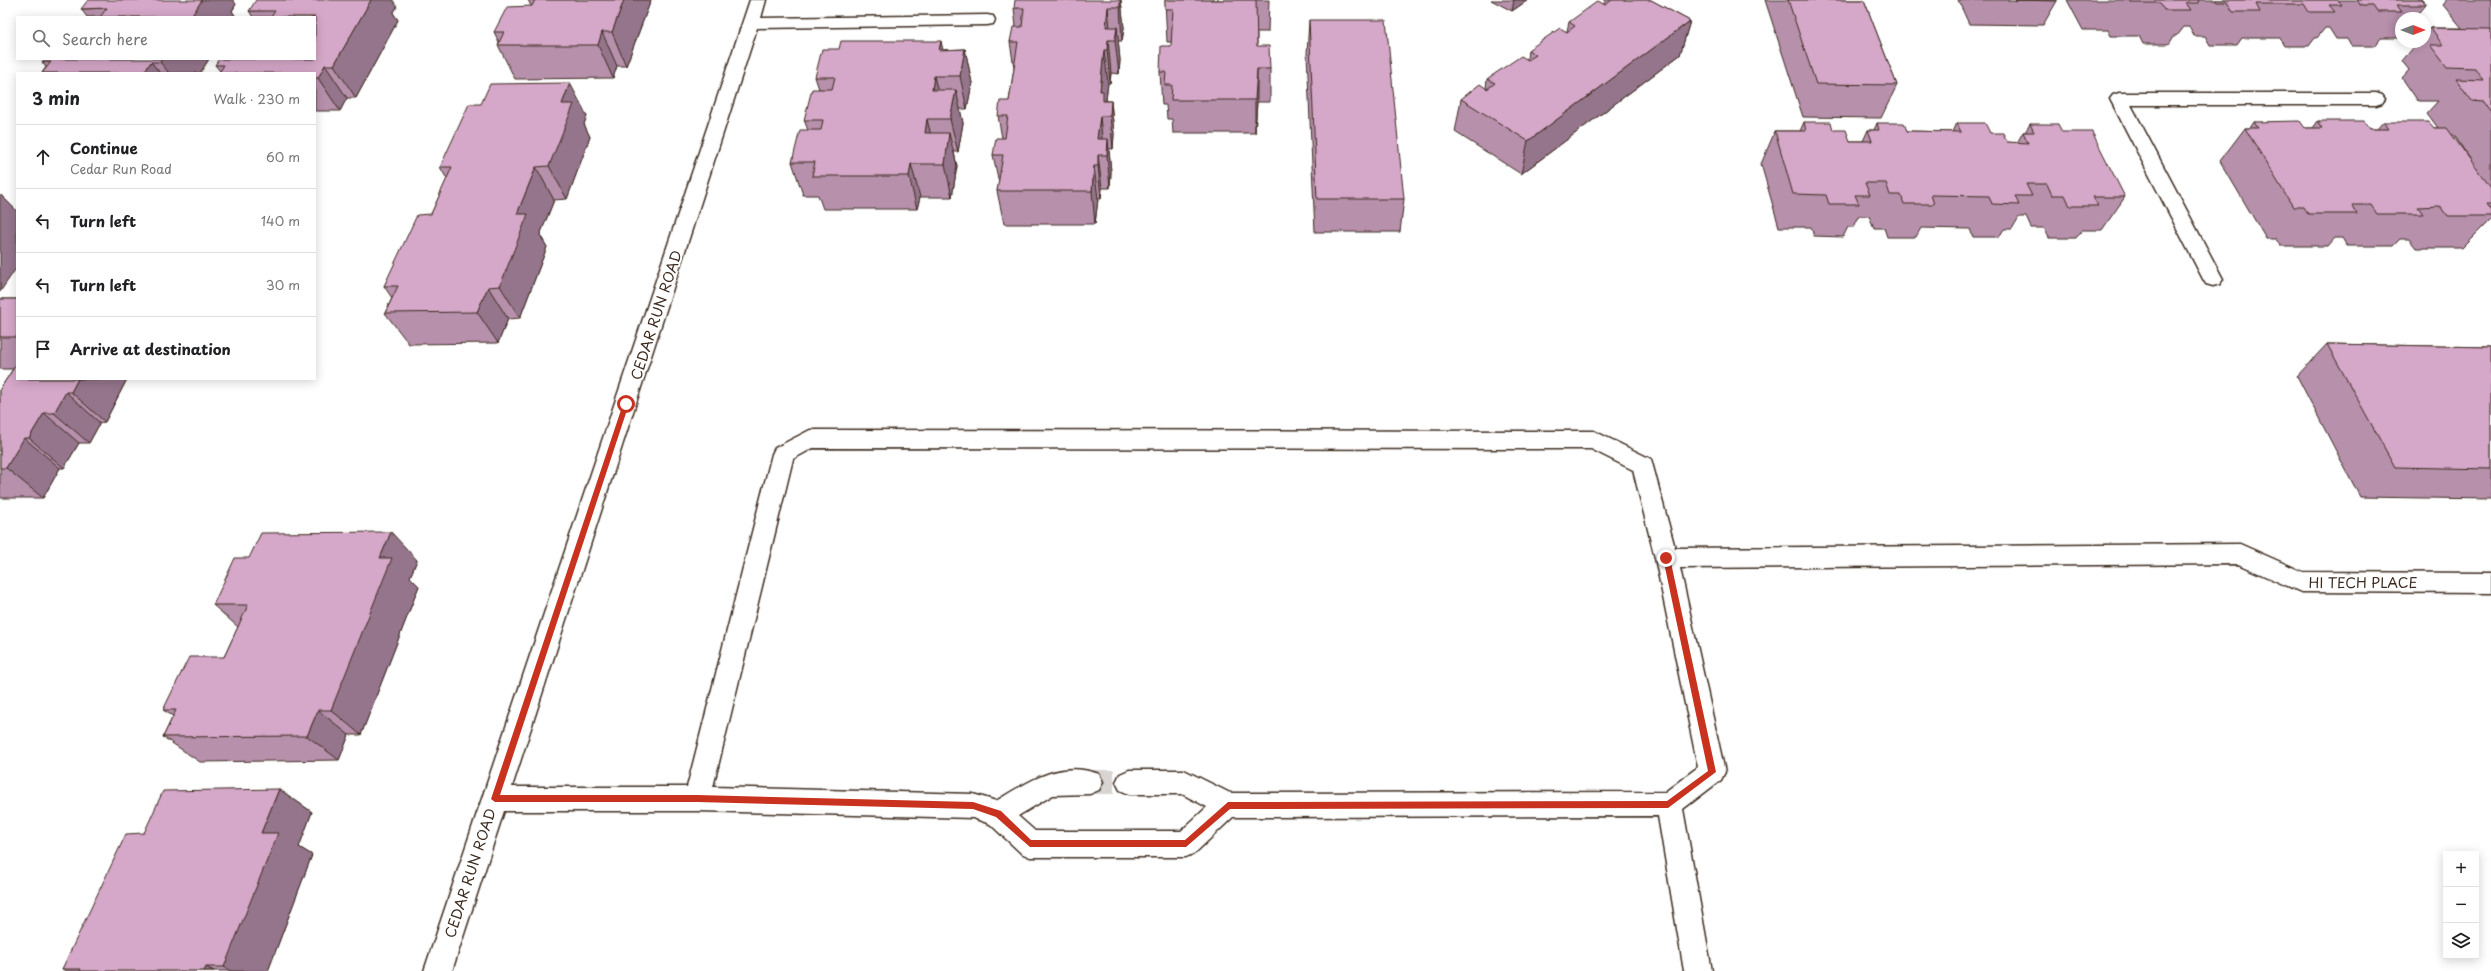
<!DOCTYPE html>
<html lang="en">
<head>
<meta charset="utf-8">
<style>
	body { margin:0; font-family:"Playpen Sans",sans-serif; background:#f2f2f2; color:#202124 }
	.controls { position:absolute; right:12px; bottom:12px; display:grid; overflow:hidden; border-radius:0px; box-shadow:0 2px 10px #0003 }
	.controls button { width:36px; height:36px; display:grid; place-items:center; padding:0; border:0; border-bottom:1px solid #e0e0e0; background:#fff; color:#202124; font:20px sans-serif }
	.compass { position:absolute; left:2395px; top:12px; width:36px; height:36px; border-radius:50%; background:#fff; box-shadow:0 2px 10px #0003; rotate:90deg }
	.stop { position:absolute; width:12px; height:12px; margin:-9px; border:3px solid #c8321e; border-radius:50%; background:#fff }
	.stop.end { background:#c8321e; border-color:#fff; box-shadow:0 1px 4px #0008 }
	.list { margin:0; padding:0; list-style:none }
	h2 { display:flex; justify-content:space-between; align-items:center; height:52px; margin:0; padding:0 16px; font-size:17px }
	h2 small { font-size:13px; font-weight:400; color:#757577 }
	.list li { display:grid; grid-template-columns:26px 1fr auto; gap:12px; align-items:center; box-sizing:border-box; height:64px; padding:0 16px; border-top:1px solid #e0e0e0 }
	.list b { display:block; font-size:15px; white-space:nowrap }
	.list p { margin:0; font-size:13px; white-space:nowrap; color:#757577 }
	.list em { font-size:13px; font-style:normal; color:#757577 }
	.icon { flex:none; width:22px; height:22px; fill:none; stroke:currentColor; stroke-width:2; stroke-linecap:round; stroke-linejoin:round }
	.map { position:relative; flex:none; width:2491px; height:971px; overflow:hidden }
	.search { position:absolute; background:#fff; box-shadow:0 2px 10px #0003; left:16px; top:16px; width:300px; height:44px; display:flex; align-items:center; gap:10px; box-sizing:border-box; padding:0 14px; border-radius:0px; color:#757577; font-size:15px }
	.panel { position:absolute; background:#fff; box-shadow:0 2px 10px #0003; left:16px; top:72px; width:300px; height:308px; border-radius:0px }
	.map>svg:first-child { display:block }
</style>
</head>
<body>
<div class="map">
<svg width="2491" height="971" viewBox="0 0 2491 971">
	<rect width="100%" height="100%" fill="#fff"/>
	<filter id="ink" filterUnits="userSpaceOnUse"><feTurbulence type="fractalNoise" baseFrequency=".025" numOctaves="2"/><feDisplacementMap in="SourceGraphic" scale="8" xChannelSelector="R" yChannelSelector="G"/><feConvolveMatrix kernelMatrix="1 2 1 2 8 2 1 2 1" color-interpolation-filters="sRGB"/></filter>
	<g filter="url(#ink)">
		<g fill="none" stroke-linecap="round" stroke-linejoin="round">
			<path stroke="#d8d4d2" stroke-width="24" stroke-dasharray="24 12" stroke-linecap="butt" d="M1090,782H1129"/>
			<g stroke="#3b2a1e" stroke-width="3">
				<path id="minor" d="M750,0H766L761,18L987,15L993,16L995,20L993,24L987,25L757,28L512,787H687L772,454L775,448L810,430L1594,431L1651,459L1675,548L2240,544L2303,572L2491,573V593L2301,592L2238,564L1680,568L1725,772L1721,780L1683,809L1712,971H1684L1658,816L1233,817L1195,853L1186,857H1030L1021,853L990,824L973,818L697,811H504L452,971H424ZM813,448L1591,449L1633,470L1655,558L1698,767L1665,792L1230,793L1184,770H1129L1120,774L1116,782L1120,790L1129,794H1182L1207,807L1181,831H1035L1018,816L1053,795L1090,794L1099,790L1103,782L1099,774C1060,759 1028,782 996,801L973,794L713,787L793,459Z
					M2119,93H2376L2382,95L2385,99L2382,103L2376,105H2131L2223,279L2220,284L2213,286L2206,284L2203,279L2110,99L2113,95Z"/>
			</g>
			<use href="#minor" fill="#fff" fill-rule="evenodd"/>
		</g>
		<path fill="#b790ac" stroke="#3b2a1e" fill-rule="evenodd" d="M528,0H651L626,66H617L613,78L515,79L498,45L499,42L494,32L531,6Z
			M1121,0L1124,28L1122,41H1118L1120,60L1119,74L1111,73L1110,83H1108L1106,101H1111L1114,134L1113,149H1109L1111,172L1110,188H1102L1101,199H1098L1095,224H1004L997,191L999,183L993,155L1002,138L998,116L1009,101L1014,68L1010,42L1016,27L1014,8Z
			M1165,0H1269L1268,32H1257V46L1270,69V102H1257L1255,133H1173L1172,119H1167L1166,105H1162L1160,72L1171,46L1172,42H1167Z
			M1491,0H1528L1512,11Z
			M1605,0H1651L1690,21L1680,55L1521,174L1455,132L1461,99L1486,88L1487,79L1527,59L1528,50L1567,31L1569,22L1604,4Z
			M1765,0H1864L1897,85L1881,118L1803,117Z
			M1958,0H2057V1L2043,25L1969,24Z
			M2067,0H2422L2426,5L2415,18H2401V35L2399,38H2381L2375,46H2351L2347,39H2336L2329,28H2325L2317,38H2315L2309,46H2285L2280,38H2242L2237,45H2210L2205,36H2194L2189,27H2184L2177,36H2174L2169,44H2143L2139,36H2111L2108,30H2083Z
			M2447,0H2491V219L2462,248H2416L2409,239H2400L2393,246H2347L2342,238H2335L2328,246H2280L2276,239H2266L2220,161L2245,128H2250L2254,122L2305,128H2313L2318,121L2370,129H2377L2383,122L2434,128H2438L2427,113L2438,101H2418L2402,78L2409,70L2402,61L2418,42H2425V34L2430,28H2462L2443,5ZM2451,135H2454L2470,159Z
			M236,4L232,11L236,17H87L81,9Z
			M397,7L393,13L398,20L356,98H347L340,111H315V73L220,71L215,65L315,17H253L249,11Z
			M1309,20L1404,199L1400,232H1315L1307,54Z
			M965,49L972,83L967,109H960L963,123L958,152H954L957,166L952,197H920L917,209H823L818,195H803L792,162L808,130L804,120L819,89L815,77L943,50Z
			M209,59L200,73H42L46,67L42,62Z
			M587,116L584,124L590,137L567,199L554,200L540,235L547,247L520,318L508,319L498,343L409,344L385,313L392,298L384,286L431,214L447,179L440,167Z
			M1804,122L1850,141H1863L1868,130H1874L1877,123L1907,131L1953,132L1957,123L1990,133L2007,142L2017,143L2023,132H2025L2030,124L2062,132L2125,197L2102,230H2082L2076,238H2049L2044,228H2031L2026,217H2019L2012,229H2004L1999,237H1973L1970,229L1921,228L1916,237H1887L1884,228H1874L1869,216H1859L1854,227H1848L1843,237L1814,236L1811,227H1779L1761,164L1775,131H1800Z
			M0,299H17V379H127L105,422L100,423L89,443H79L64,468H60L43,498H0V389L13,369H0Z
			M2327,344L2491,347V499L2360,497L2297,376Z
			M417,560L410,577L419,586L361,735H349L339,760L200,762L163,737L173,716L163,710L224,657L238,627L213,605Z
			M279,789L312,812L299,847L312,855L268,971H67L62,969L144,833Z"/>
		<path fill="#95758c" stroke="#3b2a1e" d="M202,0H233L236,4L232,11L236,17H191Z
			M371,0H393L397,7L393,13L398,20L356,98L334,65Z
			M624,0H651L626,66L612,32Z
			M1120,0H1121L1124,28L1122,41L1120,7Z
			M1514,0H1528L1512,11Z
			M1108,7L1111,40H1108L1111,73L1110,83L1107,50L1106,27Z
			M1690,21L1680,55L1521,174L1528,141Z
			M1117,27L1120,60L1119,74L1115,40Z
			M602,32L617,66L613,78L598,45Z
			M941,41L948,74L939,50Z
			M965,49L972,83L967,109L960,76Z
			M1104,50L1108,83L1105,107L1106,116L1100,91Z
			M162,59H209L200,73H169L160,62Z
			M151,62L160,73H143Z
			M325,65L347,98L340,111L318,78Z
			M1257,69V102L1255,133V100Z
			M934,76L942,109L932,90Z
			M570,83L587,116L584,124L590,137L567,199L549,166L562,104Z
			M956,90L963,123L958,152L950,119Z
			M1111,101L1114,134L1113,149L1110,116Z
			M1100,116L1103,149L1097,139Z
			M927,119L935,152L925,133Z
			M949,133L957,166L952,197L945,164Z
			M1108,139L1111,172L1110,188L1107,155Z
			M1098,155L1102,188L1101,199L1098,166Z
			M911,164L920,197L917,209L909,176Z
			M1094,166L1098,199L1095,224L1092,191Z
			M536,167L554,200L540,235L547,247L520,318L500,286L517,214Z
			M1,195L17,211V267L0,292V197Z
			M488,287L508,319L498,343L477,312Z
			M78,379H127L105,422L71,392Z
			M66,392L100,423L89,443L54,413Z
			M44,413L79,443L64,468L29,438Z
			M24,438L60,468L43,498L6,468Z
			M391,532L417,560L410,577L419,586L361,735L331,710L380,558Z
			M318,710L349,735L339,760L307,736Z
			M279,789L312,812L299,847L312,855L268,971H232L224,967L261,833Z
			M206,967L214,971H204Z"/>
		<path fill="#d5a7c8" stroke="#3b2a1e" d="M88,0H202L191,17H100L107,8L81,9Z
			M256,0H371L334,65H325L318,78H315V73H219L224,65H215L219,59H315V17H271L275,11H249Z
			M535,0H624L612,32H602L598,45H498L504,32H494L507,7L532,6Z
			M1015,0H1120V7H1108L1106,27H1117L1115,40H1108L1107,50H1104L1100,91H1103V101H1111L1110,116H1100L1097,139H1108L1107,155H1098V166H1094L1092,191H997L1003,155H993L996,138H1005L1008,116H998L1000,101H1009L1018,42H1010L1013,27H1022L1024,8H1014Z
			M1165,0H1256L1257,46H1269L1270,69H1257L1255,100H1171L1172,85H1165L1166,72H1160L1161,46H1171L1173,9H1165Z
			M1612,0H1651L1690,21L1528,141L1461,99L1480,84L1487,89L1495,83L1487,79L1521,56L1528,60L1536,55L1528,50L1560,28L1567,32L1575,26L1569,22L1598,1L1605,5Z
			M1788,0H1864L1897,85L1816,84Z
			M2015,0H2057V1Z
			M2130,0H2198L2199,3H2186L2191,10H2164L2160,3H2132Z
			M2215,0H2338L2342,5H2329L2335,12H2309L2304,4H2256L2260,12H2233L2227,2H2217Z
			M2357,0H2422L2426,5H2397L2402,12H2377L2373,6H2361Z
			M1309,20H1386L1404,199H1317Z
			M2430,28L2491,29V111L2484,102L2472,101L2456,79L2483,80L2475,68L2447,67L2430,45H2443Z
			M841,41H941L939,50L965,49L960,76H934L932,90H956L950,119H927L925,133H949L945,164H911L909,176H812L815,162H792L800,130H821L823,120H804L812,89H832L835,77H815L822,49H839Z
			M44,59H162L160,62H151L143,73H42L51,62H42Z
			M570,83L562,104H574L549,166L536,167L517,214H528L500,286L488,287L477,312L385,313L398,286H384L417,215L431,214L452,167H440L469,104H481L490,84Z
			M2300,121L2305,128H2323L2318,121H2364L2370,129H2388L2383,122H2429L2434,128H2447L2491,188V204H2486L2491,211V216H2447L2440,206L2418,207L2423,214H2377L2371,205H2352L2357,214H2308L2304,207H2293L2245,128H2258L2254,122Z
			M1804,122H1831L1833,130H1846L1850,141H1872L1868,130H1879L1877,123H1904L1907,131L1961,132L1957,123H1985L1990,133H2003L2007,142L2028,143L2023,132H2034L2030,124H2058L2062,132H2092L2125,197H2093L2098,206H2070L2065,195H2052L2047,184H2026L2032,196H2015L2019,205L1992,204L1989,196L1931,195L1934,204H1904L1901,195H1890L1886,183H1865L1870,195H1855L1859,204H1829L1826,195L1793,194L1775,131H1806Z
			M0,299H17V337H0Z
			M2327,344L2491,347V469L2395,467Z
			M17,363V379H78L71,392H66L54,413H44L29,438H24L6,468H0V389Z
			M391,532L380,558H392L331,710H318L307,736L163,737L176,710H163L189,657H224L248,605H213L235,558H249L261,533Z
			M279,789L261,833H278L224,967H206L204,971H80L81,969H62L126,834L144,833L163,791Z"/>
	</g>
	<path fill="#c8321e" d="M626,402L629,404L500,795H697L973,802L1001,811L1031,840H1185L1228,802L1667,801L1708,771L1663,558L1666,555L1670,558L1716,772L1668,808L1230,809L1186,847H1030L996,817L973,809L697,802H495L491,799L623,404Z"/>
	<g text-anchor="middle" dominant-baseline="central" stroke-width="4" stroke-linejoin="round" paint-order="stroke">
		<g font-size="14" fill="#3b2a1e" stroke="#fff">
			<text transform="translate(656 315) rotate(-72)">CEDAR RUN ROAD</text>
			<text x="2363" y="582">HI TECH PLACE</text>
			<text transform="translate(470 873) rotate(-72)">CEDAR RUN ROAD</text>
		</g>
	</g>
</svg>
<div class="controls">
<button>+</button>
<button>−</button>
<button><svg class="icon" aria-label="layers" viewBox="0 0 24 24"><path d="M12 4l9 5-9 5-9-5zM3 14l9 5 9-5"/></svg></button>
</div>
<svg class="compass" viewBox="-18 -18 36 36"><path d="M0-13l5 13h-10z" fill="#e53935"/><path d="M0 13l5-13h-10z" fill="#757577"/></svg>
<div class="stop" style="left:626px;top:404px"></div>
<div class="stop end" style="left:1666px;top:558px"></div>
<div class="search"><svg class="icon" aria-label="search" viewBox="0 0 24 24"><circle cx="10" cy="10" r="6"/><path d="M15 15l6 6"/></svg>Search here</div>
<section class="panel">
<h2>3 min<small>Walk · 230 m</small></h2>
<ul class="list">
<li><svg class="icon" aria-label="ahead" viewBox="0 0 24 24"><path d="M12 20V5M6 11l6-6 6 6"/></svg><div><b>Continue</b><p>Cedar Run Road</p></div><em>60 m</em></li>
<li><svg class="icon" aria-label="left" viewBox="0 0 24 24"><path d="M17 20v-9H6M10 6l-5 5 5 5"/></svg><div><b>Turn left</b></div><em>140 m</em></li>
<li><svg class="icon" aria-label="left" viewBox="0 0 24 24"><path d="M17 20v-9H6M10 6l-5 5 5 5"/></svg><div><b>Turn left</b></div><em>30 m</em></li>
<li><svg class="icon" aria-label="arrive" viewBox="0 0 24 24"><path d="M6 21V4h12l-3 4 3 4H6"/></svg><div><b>Arrive at destination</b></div></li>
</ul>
</section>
</div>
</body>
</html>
